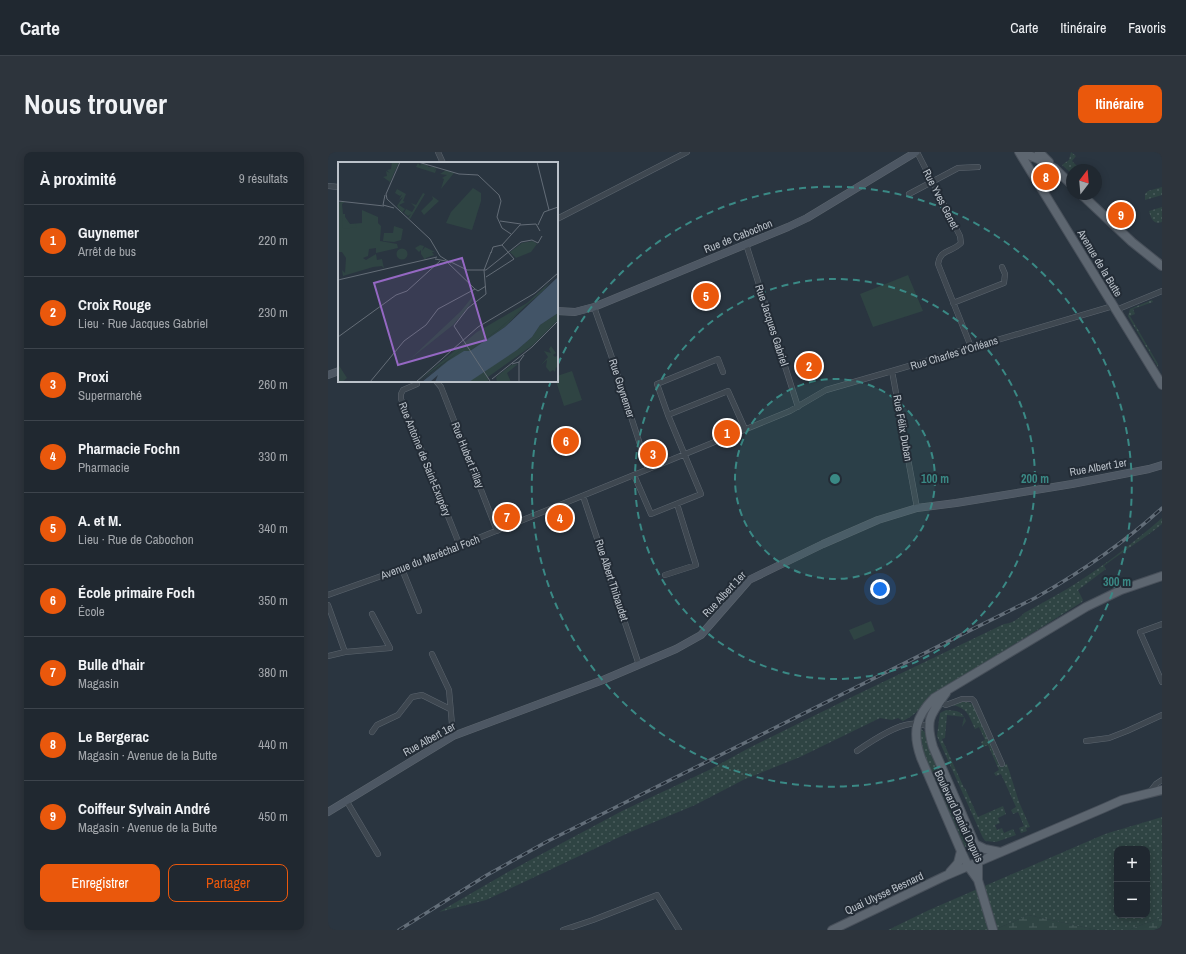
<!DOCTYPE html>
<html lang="fr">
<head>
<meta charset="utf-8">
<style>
	body { margin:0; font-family:"Archivo Narrow",sans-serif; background:#2d343c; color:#f1f3f6 }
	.controls { position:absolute; right:12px; bottom:12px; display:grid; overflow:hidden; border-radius:8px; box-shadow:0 2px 10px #0003 }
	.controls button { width:36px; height:36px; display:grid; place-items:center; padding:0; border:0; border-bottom:1px solid #3d444c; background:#202830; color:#f1f3f6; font:20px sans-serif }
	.compass { position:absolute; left:738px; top:12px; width:36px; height:36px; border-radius:50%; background:#202830; box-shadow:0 2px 10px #0003; rotate:16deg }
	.you { position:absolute; left:552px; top:437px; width:14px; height:14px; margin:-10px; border:3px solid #fff; border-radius:50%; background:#1a73e8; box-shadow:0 0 0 6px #1a73e833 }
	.badge { display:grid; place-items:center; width:26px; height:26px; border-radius:50%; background:#ea580c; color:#fff; font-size:13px; font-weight:700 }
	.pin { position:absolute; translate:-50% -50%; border:2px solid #fff; box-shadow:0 1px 4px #0006 }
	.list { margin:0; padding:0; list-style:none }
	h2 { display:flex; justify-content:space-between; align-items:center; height:52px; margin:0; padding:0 16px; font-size:17px }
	h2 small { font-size:13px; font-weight:400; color:#a2a6ab }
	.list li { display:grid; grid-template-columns:26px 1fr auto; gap:12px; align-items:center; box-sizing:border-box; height:72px; padding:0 16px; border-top:1px solid #3d444c }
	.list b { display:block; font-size:15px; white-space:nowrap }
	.list p { margin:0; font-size:13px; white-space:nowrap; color:#a2a6ab }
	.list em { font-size:13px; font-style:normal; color:#a2a6ab }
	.actions { display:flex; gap:8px; padding:12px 16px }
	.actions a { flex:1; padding:9px 0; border:1px solid #ea580c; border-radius:8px; text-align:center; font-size:14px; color:#ea580c }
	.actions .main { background:#ea580c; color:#fff }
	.map { position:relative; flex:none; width:834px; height:778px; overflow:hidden; border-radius:8px }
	header { display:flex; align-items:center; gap:24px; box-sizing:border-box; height:56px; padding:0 20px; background:#202830; border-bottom:1px solid #3d444c }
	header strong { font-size:19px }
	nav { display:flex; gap:22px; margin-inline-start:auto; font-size:14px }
	.intro { display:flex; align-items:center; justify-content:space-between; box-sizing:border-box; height:96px; padding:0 24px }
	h1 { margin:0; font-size:28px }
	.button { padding:10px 18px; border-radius:8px; background:#ea580c; color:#fff; font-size:14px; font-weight:700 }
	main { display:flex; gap:24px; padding:0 24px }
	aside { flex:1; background:#202830; border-radius:8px; box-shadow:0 2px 10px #0003 }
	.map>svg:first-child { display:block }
</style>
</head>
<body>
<header>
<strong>Carte</strong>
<nav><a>Carte</a><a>Itinéraire</a><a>Favoris</a></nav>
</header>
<div class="intro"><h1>Nous trouver</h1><a class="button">Itinéraire</a></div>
<main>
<aside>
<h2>À proximité<small>9 résultats</small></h2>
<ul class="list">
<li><span class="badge">1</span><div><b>Guynemer</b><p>Arrêt de bus</p></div><em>220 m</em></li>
<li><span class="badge">2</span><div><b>Croix Rouge</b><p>Lieu · Rue Jacques Gabriel</p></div><em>230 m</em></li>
<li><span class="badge">3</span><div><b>Proxi</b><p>Supermarché</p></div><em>260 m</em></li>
<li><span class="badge">4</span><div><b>Pharmacie Fochn</b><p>Pharmacie</p></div><em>330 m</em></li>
<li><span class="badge">5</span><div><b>A. et M.</b><p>Lieu · Rue de Cabochon</p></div><em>340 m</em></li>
<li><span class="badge">6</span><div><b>École primaire Foch</b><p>École</p></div><em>350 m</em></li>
<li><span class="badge">7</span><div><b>Bulle d'hair</b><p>Magasin</p></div><em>380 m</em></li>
<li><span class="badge">8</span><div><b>Le Bergerac</b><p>Magasin · Avenue de la Butte</p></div><em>440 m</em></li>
<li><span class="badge">9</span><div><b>Coiffeur Sylvain André</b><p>Magasin · Avenue de la Butte</p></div><em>450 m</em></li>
</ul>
<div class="actions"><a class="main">Enregistrer</a><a>Partager</a></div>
</aside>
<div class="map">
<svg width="834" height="778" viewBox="0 0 834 778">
	<defs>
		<pattern id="grass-dots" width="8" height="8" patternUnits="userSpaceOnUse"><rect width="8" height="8" fill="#2f4443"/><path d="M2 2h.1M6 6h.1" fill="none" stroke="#4b5d5d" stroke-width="1.8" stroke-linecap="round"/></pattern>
		<pattern id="wetland-marsh" width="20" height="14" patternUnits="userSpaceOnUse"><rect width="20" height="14" fill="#2f4443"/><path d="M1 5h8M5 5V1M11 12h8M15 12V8" fill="none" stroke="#4b5d5d"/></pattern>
	</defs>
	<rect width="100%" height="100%" fill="#2a3540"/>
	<path fill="url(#grass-dots)" fill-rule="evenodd" d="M743,0L748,4L744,9L750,15L747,18H744V22L734,13L741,8Z
		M834,35V43L817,48V42L820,39Z
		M834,55V70C825,73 823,66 821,59Z
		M824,148L825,150L805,157L807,162L802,164L830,212V215L800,164L802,157Z
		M834,366V372C816,387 795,399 776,414L778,417L750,438L755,448L754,450L615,537C609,541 602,546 597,551C588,560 587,563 575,569L570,566L564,568L552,566L472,605L417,627L367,653L300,681L158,748L111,760L180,720L294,659L383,617L419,597L532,541L676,472C683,472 692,466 696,461C711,453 725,445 739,437C773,416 804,392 834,366Z
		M638,549L646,553L673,613L679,612L691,650L702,675L698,676L699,679L693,681L691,676L696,674L690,660L685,662L683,658L688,655L673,622L668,624L666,621L671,618L660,593L655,595L653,590L657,588L651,575L647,577C641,564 640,556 624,553L629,550Z
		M618,558C628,559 634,558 638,569L634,575L636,565L619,563L617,586L614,587L636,636H637L650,665L675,654L678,662L670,666L672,671L667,673L669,678L674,676L676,681L685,677L688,683L668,690L657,689L654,684L609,584L612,561Z
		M593,577L598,581L599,587L644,693L637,695L623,663L612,644L592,596L591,579Z
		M834,665V765L800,778H769L700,763L666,778H560L601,758L777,682ZM789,697H819V763H789Z"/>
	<path fill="url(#wetland-marsh)" d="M700,763L769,778H666Z
		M834,765V775L826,778H800Z"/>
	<path fill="#2f4443" d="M580,123L595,159L545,175L532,142Z
		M244,219L254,248L236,254L228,229H229V224Z
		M543,469L547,479L526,488L521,478Z"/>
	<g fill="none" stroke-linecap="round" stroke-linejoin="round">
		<g stroke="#5c656e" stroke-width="6">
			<path id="street" d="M110,0L115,11
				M589,0L632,84L633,91C623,101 612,97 610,112L643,195
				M0,34L11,35
				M581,42L630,16L650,15
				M229,67L359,0
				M418,92L470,255
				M625,151L676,131L677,122L674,115
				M266,155L283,203L320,317
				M788,158L834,139
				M564,219L589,356
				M88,229L89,232L75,238L73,242V247L132,394
				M108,229L113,235L169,379
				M340,263L329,232L390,207L395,220
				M306,323L323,362L373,342L340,263L400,239L417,277
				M255,344L311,513
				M74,417L91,459
				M337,423L368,413L349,352
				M0,443L79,415L328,314L462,259L498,238L564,219L785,154
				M0,453L17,500L0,504
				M834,472L812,480L834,530
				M17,500L62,496L44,462
				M104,502L121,538L125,584
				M610,549L618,553L634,547H644L646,549L674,612
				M44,580L49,573L70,563L84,545L94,543L122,557
				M758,589L781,586L799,579L834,563
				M529,599C542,590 567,574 582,572C588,571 594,573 600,574
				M821,641L828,632L834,628
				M18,648L50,702
				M235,778L265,768L329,743L351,778"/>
		</g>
		<g stroke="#5c656e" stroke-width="8">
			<path id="secondary" d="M229,159L247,160L266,155L460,75L479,66L588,0
				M0,223L11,219
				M0,660L125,584L275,528L348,497L373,483L421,428L495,392L550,368L589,356L628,351L744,332L821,317L834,313"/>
		</g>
		<g stroke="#48505a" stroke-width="10">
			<path id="primary" d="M691,0L834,233
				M694,0L710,7L726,16L744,33
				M711,0L721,10
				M753,42L804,90L834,114
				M618,541C602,563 597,568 605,595L647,692L650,710V727
				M647,692L657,697L672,700
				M622,720L630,711L633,699
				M504,778L617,724L776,656L794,648L834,638
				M665,778L650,728L640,714L633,699L593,606C584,581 587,565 606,546L758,455L793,438L834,424"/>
		</g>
		<use href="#street" stroke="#3e4750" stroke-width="5"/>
		<use href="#secondary" stroke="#4d5763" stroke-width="7"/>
		<use href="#primary" stroke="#5d6670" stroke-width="8"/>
		<g stroke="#636e79" stroke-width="3.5">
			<path id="rail" d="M71,778L159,723L220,689L707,446C753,420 796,391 834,356"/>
		</g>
		<use href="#rail" stroke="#232c36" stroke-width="2" stroke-dasharray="6" stroke-linecap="butt"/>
	</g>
	<circle cx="507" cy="327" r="100" fill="#3a8985" fill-opacity=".12"/>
	<g fill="none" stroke="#3a8985" stroke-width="2" stroke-dasharray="7 5">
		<circle cx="507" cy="327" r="100"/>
		<circle cx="507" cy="327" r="200"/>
		<path d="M230 212A300 300 0 1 1 223 229"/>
	</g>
	<g text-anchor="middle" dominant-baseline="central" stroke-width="4" stroke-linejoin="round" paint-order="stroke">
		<g font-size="11" fill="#bbc2ca" stroke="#232c36">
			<text transform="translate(613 47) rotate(63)">Rue Yves Genet</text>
			<text transform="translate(410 84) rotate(-22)">Rue de Cabochon</text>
			<text transform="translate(772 111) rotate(59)">Avenue de la Butte</text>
			<text transform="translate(444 173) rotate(72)">Rue Jacques Gabriel</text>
			<text transform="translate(626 201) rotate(-17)">Rue Charles d'Orléans</text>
			<text transform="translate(294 236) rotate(72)">Rue Guynemer</text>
			<text transform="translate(575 276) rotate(80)">Rue Félix Duban</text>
			<text transform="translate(140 303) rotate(68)">Rue Hubert Fillay</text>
			<text transform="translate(97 307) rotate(68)">Rue Antoine de Saint-Exupéry</text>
			<text transform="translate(770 315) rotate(-10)">Rue Albert 1er</text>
			<text transform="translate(102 405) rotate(-21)">Avenue du Maréchal Foch</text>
			<text transform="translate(284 428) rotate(72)">Rue Albert Thibaudet</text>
			<text transform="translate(396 442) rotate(-47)">Rue Albert 1er</text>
			<text transform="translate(101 587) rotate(-29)">Rue Albert 1er</text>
			<text transform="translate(631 664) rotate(65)">Boulevard Daniel Dupuis</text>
			<text transform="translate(556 741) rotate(-25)">Quai Ulysse Besnard</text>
		</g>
	</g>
	<g transform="translate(10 10)">
		<rect width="220" height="220" fill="#2a3540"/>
		<path d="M54,0H61L52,20L45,15L49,14L48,9L52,11L49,8L53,7ZM59,27L68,32L65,39L67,40L61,43L67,47L64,51L59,44L65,35L61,38L64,32L62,34L57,31ZM85,31L87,32L72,57L70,56L73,52L70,54L66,51L68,47L74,50L77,45L73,41L78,43ZM3,40H7L4,42L5,52L12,62L24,61V48L40,55V61L43,64L42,79L59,82L60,86L38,91V86L31,87L30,94L25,96L28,98L38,92L39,98L44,97L46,107L44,104L35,105L5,114L4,108L7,111L8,96L4,90H0V41ZM195,79L199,82L193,90L178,96L172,90L184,81ZM82,83L86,84L84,89L87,85L97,90H94L96,93L88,96L84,91L88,96L87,98L83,92V88L81,90L77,86ZM212,120L206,128L160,168L143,180L133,181L79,220L139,170L189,141ZM139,129L130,146L115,163L71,198L123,149ZM220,151V158L195,183L150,215V220H129L179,188L194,175L202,163ZM213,184L218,191L215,193L217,195L220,193V207L218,205L217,210L215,208L212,210L208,205L209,198L203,203L210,195L206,189L213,191L211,187ZM180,202L169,211L173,220H159L158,215L173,203Z" fill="#2f4443"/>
		<path d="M4,52H7V58L12,62H17L19,65L5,67Z" fill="#2f4443"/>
		<path d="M187,144L167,165L132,189L101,206L82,220L133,180H143L160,168Z" fill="#2f4443"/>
		<path d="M135,26L143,31V39L134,68L108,61L113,50Z" fill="#2f4443"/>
		<path d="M80,1L82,4L83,2L90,3V5H98L96,9L99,5L97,11L78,5ZM108,8L116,11L103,27L106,17L104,16L109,13L102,12ZM94,34L101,39L86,53L83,49L95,37ZM56,64L65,67L63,78L56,80L45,79L46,71H55ZM58.5 92a5.5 5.5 0 1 1 11 0a5.5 5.5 0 1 1-11 0ZM0,202L9,216L4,220H0Z" fill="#2f4443"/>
		<path d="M220,115V151L202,163L194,175L179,188L131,220H97L100,213L92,220H84L110,199L126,189H132L167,165Z" fill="#425467"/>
		<path fill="none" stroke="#646d77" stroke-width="1" d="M62,0L48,32L49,37L92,77L102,94L113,101M80,0L121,12L140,13L161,33L163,39L159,55L164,66L173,72M199,0L211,48M47,33L45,43L56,46M0,39L46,44M162,59L183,62M200,63L206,50L220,45M164,83L182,63L198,62L202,69M153,91L155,85L164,83M97,97L108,99L137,127L140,129L148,124M113,100L129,108H148L183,80L194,78L200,81L204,74M148,115L176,97L164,83M0,118L99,95M0,175L58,133L69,129L102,99M181,200V220M174,202L181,200L186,193M154,217L194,185L220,159M152,219L116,164L130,146L148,132L146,108L153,90M32,220L66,179L88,163L100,147L137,127M78,220L140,165L197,131L220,111"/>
		<path fill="#9568c3" fill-opacity="0.15" stroke="#9568c3" stroke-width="2" d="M124,96L148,178L60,203L36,121Z"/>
		<rect width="220" height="220" fill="none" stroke="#bbc2ca" stroke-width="2"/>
	</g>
	<circle cx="507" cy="327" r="6" fill="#3a8985" stroke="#232c36" stroke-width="2"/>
	<g font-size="12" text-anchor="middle" font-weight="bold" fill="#3a8985" stroke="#232c36" stroke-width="4" stroke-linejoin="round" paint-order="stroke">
		<text x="607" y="331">100 m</text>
		<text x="707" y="331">200 m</text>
		<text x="789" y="434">300 m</text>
	</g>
</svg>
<div class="controls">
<button>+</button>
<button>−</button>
</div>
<svg class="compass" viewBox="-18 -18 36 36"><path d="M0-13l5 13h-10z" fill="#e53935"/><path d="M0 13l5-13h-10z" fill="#a2a6ab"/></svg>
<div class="you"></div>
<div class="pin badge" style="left:399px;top:281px">1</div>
<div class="pin badge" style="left:481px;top:214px">2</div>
<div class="pin badge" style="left:325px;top:302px">3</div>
<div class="pin badge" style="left:232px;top:366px">4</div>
<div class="pin badge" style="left:378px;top:144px">5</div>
<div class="pin badge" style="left:238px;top:289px">6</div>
<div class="pin badge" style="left:179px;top:365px">7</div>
<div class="pin badge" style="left:718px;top:25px">8</div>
<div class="pin badge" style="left:793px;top:63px">9</div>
</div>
</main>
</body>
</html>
